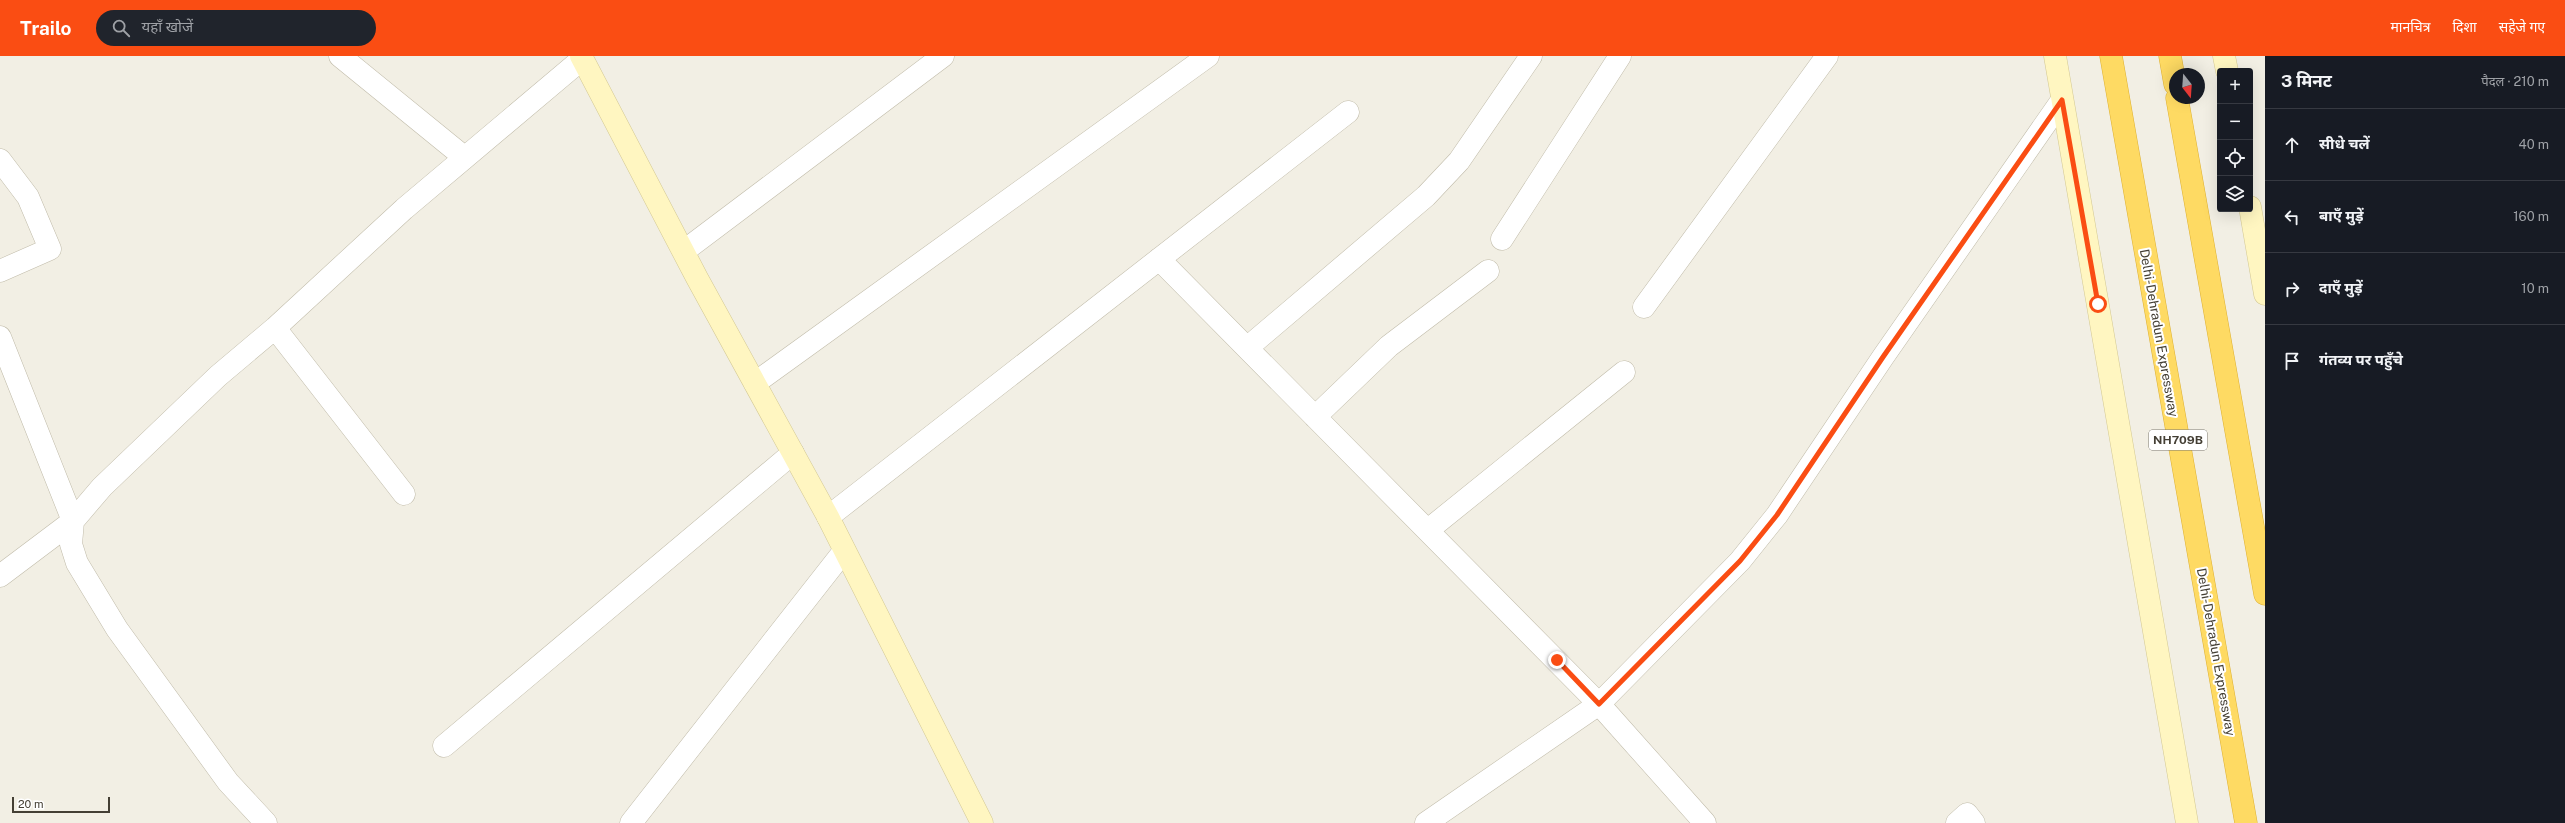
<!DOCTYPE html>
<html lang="hi">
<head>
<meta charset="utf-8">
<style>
	body { margin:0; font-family:"Public Sans","Noto Sans Devanagari",sans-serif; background:#20242c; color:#f1f3f6 }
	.controls { position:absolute; right:12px; top:12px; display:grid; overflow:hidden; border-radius:4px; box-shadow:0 4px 16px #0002 }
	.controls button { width:36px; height:36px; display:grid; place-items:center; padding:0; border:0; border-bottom:1px solid #363941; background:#171b24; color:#f1f3f6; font:20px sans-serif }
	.compass { position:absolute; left:2169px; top:12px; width:36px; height:36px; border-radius:50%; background:#171b24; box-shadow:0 4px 16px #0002; rotate:163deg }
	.scale { position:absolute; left:12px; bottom:10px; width:98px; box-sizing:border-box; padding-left:4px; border:2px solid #443f34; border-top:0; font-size:11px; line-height:14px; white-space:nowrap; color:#443f34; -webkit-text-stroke:3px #fff; paint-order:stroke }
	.stop { position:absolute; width:12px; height:12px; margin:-9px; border:3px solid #fa4d13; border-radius:50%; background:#fff }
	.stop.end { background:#fa4d13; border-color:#fff; box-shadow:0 1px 4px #0008 }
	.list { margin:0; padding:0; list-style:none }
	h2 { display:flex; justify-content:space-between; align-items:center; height:52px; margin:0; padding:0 16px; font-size:17px }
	h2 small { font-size:13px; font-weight:400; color:#9ea1a6 }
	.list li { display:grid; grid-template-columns:26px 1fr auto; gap:12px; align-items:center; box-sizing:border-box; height:72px; padding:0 16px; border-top:1px solid #363941 }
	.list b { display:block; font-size:15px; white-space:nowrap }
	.list em { font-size:13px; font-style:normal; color:#9ea1a6 }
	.icon { flex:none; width:22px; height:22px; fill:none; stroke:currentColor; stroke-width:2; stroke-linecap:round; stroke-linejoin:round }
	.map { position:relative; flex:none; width:2265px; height:767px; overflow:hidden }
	header { display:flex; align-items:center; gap:24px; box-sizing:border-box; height:56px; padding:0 20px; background:#fa4d13; color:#fff }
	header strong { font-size:19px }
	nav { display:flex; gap:22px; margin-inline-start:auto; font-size:14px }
	.search { width:280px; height:36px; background:#20242c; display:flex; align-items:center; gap:10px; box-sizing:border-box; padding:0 14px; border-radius:22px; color:#9ea1a6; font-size:15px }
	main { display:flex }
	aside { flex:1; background:#171b24 }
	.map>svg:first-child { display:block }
</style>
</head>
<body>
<header>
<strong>Trailo</strong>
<div class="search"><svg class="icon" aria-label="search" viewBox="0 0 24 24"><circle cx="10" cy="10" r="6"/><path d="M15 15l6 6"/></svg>यहाँ खोजें</div>
<nav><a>मानचित्र</a><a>दिशा</a><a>सहेजे गए</a></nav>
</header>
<main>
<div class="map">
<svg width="2265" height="767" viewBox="0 0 2265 767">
	<rect width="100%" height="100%" fill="#f2efe4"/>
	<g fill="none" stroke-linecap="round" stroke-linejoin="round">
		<g stroke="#c0bba9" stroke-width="23">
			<path id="street" d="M340,0L464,101
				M0,104L28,141L50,193L0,215
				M1502,183L1620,0
				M684,195L943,0
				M1159,203L1599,648L1705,767
				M1644,251L1827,0
				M275,272L404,438
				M0,281L73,465L0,520
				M1247,292L1426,140L1459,105L1531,0
				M755,327L1208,0
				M1315,361L1389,290L1488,215
				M828,461L1348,56
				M1428,474L1624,316
				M444,690L793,397
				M266,767L228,726L117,573L77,507L71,488L73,465L102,431L218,320L275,272L404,153L582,3
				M631,767L844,495
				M1426,767L1599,648L1740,505L1777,459L1883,301L2062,44
				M1957,767L1967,758L1974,767"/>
		</g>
		<g stroke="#d3c893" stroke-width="23">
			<path id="secondary" d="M581,0L697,222L828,461L982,767
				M2055,0L2187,767
				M2224,0L2227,15
				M2250,151L2265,238"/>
		</g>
		<g stroke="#ddb033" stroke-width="23">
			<path id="highway" d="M2111,0L2246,767
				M2170,0L2175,28
				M2177,42L2265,538"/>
		</g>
		<use href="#street" stroke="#fff" stroke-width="22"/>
		<use href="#secondary" stroke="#fff6c1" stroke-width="22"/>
		<use href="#highway" stroke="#feda63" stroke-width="22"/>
	</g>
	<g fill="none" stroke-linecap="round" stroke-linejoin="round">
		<path stroke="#fa4d13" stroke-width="5" d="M1557,604L1599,648L1740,505L1777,459L1883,301L2062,44L2098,248"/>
	</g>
	<g text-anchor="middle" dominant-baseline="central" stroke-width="4" stroke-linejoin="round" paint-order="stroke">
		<rect fill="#fff" stroke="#7c7971" stroke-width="1" x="2149" y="374" width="58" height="20" rx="3"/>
		<g font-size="12" font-weight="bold" fill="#443f34">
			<text x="2178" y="384">NH709B</text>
		</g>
		<g font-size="13" fill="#443f34" stroke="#fff">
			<text transform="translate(2159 277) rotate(80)">Delhi-Dehradun Expressway</text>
			<text transform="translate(2216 596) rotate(80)">Delhi-Dehradun Expressway</text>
		</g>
	</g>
</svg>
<div class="controls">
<button>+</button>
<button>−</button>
<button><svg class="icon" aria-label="locate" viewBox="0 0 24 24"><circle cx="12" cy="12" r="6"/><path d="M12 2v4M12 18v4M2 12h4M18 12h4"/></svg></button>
<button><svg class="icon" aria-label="layers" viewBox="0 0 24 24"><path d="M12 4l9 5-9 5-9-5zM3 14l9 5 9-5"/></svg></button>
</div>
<svg class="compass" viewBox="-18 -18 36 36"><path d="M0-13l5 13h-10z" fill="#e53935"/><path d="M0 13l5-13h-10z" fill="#9ea1a6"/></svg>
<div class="scale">20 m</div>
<div class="stop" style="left:2098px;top:248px"></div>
<div class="stop end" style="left:1557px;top:604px"></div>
</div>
<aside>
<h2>3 मिनट<small>पैदल · 210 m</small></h2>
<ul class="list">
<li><svg class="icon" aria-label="ahead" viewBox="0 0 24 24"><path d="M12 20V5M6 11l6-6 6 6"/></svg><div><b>सीधे चलें</b></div><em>40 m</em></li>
<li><svg class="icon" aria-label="left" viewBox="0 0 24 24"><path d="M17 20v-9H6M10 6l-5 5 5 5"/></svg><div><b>बाएँ मुड़ें</b></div><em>160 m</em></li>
<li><svg class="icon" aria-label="right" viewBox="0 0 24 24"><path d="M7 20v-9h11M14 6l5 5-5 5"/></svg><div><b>दाएँ मुड़ें</b></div><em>10 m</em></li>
<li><svg class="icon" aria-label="arrive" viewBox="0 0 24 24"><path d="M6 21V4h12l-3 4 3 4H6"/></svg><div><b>गंतव्य पर पहुँचे</b></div></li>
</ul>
</aside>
</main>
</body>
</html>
